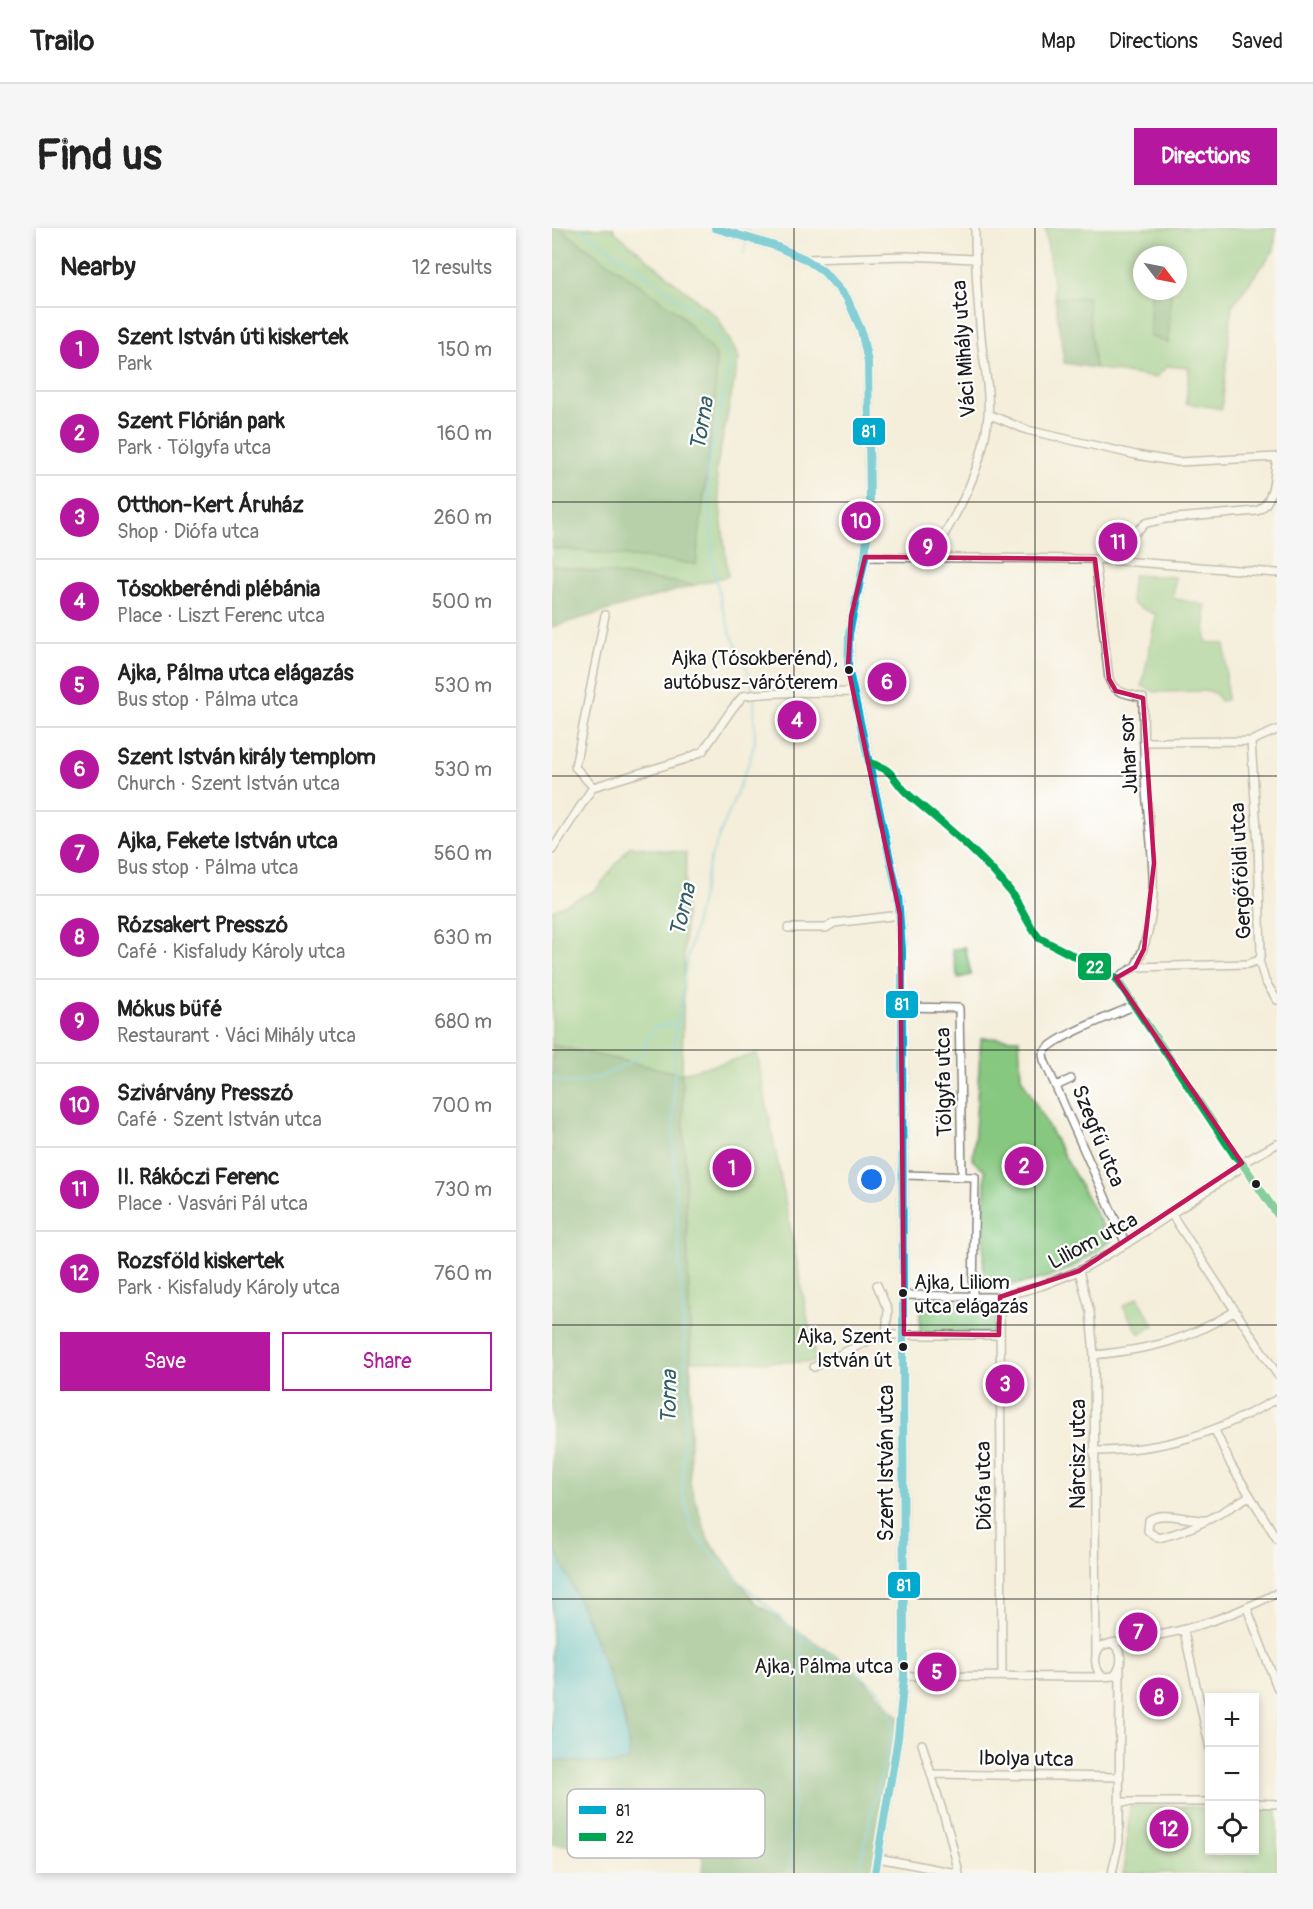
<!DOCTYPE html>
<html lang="en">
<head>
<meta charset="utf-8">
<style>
	body { margin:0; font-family:Pangolin,sans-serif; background:#f6f6f6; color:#222 }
	.controls { position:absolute; right:18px; bottom:18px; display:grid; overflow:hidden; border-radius:0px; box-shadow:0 3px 9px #0003 }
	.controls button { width:54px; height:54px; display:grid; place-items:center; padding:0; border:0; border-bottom:2px solid #e0e0e0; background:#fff; color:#222; font:30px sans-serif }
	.compass { position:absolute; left:581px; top:18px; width:54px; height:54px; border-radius:50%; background:#fff; box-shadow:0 3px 9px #0003; rotate:122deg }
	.you { position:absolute; left:320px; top:952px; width:21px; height:21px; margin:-15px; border:4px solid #fff; border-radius:50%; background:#1a73e8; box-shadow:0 0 0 9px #1a73e833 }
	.badge { display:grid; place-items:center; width:39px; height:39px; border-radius:50%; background:#b5179e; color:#fff; font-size:20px; font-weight:700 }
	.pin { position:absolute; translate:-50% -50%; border:3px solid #fff; box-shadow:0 2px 6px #0006 }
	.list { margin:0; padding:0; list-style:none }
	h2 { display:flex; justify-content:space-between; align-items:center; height:78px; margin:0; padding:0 24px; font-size:26px }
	h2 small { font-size:20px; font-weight:400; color:#767676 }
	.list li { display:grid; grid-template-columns:39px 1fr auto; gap:18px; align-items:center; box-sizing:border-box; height:84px; padding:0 24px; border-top:2px solid #e0e0e0 }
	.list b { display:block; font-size:22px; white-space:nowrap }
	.list p { margin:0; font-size:20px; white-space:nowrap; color:#767676 }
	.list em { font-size:20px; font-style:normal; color:#767676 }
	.actions { display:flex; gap:12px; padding:18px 24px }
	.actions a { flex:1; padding:14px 0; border:2px solid #b5179e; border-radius:0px; text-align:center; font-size:21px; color:#b5179e }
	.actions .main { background:#b5179e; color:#fff }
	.icon { flex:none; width:33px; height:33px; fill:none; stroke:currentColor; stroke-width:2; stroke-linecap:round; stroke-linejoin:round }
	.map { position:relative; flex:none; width:725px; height:1645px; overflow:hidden; border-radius:0px }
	header { display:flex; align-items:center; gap:36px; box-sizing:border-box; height:84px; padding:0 30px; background:#fff; border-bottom:2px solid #e0e0e0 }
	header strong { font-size:28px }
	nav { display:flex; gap:33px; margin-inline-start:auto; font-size:21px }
	.intro { display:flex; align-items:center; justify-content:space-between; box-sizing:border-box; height:144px; padding:0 36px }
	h1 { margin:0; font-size:42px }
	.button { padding:15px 27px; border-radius:0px; background:#b5179e; color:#fff; font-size:21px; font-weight:700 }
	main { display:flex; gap:36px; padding:0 36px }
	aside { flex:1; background:#fff; border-radius:0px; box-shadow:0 3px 9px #0003 }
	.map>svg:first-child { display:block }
</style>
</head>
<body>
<header>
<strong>Trailo</strong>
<nav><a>Map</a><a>Directions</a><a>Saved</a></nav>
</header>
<div class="intro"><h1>Find us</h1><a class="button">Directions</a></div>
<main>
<aside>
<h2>Nearby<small>12 results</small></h2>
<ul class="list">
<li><span class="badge">1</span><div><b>Szent István úti kiskertek</b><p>Park</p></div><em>150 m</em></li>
<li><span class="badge">2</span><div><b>Szent Flórián park</b><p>Park · Tölgyfa utca</p></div><em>160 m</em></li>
<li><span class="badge">3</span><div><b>Otthon-Kert Áruház</b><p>Shop · Diófa utca</p></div><em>260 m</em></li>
<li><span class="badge">4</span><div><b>Tósokberéndi plébánia</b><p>Place · Liszt Ferenc utca</p></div><em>500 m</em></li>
<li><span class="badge">5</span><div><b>Ajka, Pálma utca elágazás</b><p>Bus stop · Pálma utca</p></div><em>530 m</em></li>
<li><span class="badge">6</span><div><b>Szent István király templom</b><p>Church · Szent István utca</p></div><em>530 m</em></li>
<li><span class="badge">7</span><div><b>Ajka, Fekete István utca</b><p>Bus stop · Pálma utca</p></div><em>560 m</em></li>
<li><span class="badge">8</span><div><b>Rózsakert Presszó</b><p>Café · Kisfaludy Károly utca</p></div><em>630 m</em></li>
<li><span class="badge">9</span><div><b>Mókus büfé</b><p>Restaurant · Váci Mihály utca</p></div><em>680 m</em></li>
<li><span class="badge">10</span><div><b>Szivárvány Presszó</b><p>Café · Szent István utca</p></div><em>700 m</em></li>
<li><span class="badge">11</span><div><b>II. Rákóczi Ferenc</b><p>Place · Vasvári Pál utca</p></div><em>730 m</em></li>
<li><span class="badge">12</span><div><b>Rozsföld kiskertek</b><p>Park · Kisfaludy Károly utca</p></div><em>760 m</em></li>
</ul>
<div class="actions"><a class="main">Save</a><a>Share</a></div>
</aside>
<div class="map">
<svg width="725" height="1645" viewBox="0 0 725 1645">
	<rect width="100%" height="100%" fill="#fff"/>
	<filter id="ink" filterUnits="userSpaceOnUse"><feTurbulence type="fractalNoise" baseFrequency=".0167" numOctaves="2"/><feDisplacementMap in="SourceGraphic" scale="12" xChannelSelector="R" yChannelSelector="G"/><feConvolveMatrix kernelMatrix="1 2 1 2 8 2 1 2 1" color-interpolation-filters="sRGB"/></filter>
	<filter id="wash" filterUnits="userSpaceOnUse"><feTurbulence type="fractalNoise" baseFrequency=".008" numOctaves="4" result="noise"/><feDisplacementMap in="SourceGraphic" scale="24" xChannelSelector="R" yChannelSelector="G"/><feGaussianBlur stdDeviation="1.35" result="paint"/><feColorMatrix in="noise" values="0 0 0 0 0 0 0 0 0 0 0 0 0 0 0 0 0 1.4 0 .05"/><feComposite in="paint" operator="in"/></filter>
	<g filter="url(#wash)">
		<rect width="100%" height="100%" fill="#f4eedb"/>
		<path fill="#87c880" stroke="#52724e" stroke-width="1.5" fill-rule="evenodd" d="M7,0H62L61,2L166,90L187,130L164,242L176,348L143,357L0,338V320L144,336L163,173L164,127L126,84Z
			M493,0H724L722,22L680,78L670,181L634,175L637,140L615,138L604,150L543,140L535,70H503ZM590,27H626V63H619L616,115L598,108L599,63H590Z
			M581,347L623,349L621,370L653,377L654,414L673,416L675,472L668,473L664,466L658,463L603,464L590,458L604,387C575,373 577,380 581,347Z
			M78,618L134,625L130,845L205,826L264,1134L139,1133L130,846L0,817V682L44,662Z
			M413,719L419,747L406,750L400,722Z
			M429,810L467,811L469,849L559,1013C546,1022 533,1033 519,1040C492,1053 461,1058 431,1059L433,942L421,933Z
			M586,1069L602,1098L587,1106L571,1078Z
			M368,1073H444L443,1105L368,1104Z
			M578,1578L657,1579L658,1622H702L703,1580H725V1645H571L573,1636Z"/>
		<path fill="#6dac6e" stroke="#446445" stroke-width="1.5" d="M0,0H7L126,84L164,127L163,173L144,336L0,320Z
			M599,63H619L616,115L598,108Z
			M535,69L543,140L512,135L503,70Z
			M0,338L143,357L0,399Z
			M0,817L130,846L139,1133L138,1256L156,1311L203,1374L300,1439L348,1490L323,1645H150L151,1627L0,1616V1532L64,1536L76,1532L77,1517L72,1486L35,1390L0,1314Z"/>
		<path fill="#57c2d2" stroke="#3a6f77" stroke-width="1.5" d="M0,1314C19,1355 37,1395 53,1438C65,1469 77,1498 77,1532L63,1536L0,1532Z"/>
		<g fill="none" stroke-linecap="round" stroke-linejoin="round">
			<path stroke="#57c2d2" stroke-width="2" d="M29,0L153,90L161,99L177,126V142L155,243L162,342L170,378L179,406L196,443L201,464
				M195,8L196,0
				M192,26L194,14
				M202,470L203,513L198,532L158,631L134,737L123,809L121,910L134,1153L130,1264L141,1303L165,1333L250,1409L312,1450L329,1464L338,1480L342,1500L319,1585L307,1645
				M0,849C5,852 11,855 17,855C34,857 69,841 83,831C105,815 84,798 124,796
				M238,1645L250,1409"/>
		</g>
	</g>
	<g filter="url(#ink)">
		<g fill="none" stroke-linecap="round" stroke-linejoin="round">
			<g stroke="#88857c" stroke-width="10">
				<path id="minor" d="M254,31L354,28L423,31
					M436,186L475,202L584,227L626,234L725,229
					M313,329L543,331L725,345
					M378,330C405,287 432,239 436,187C438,165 433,141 430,119C426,79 423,40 423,0
					M543,331L557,451C563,467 577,465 591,470C591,501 592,532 594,563C599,623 612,684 583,739
					M572,333L573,318L577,310L594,295L613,291L705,283C723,275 722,246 725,229
					M699,513L725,502
					M317,535C345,542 339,552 358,568C393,598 429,626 458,663C469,678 475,695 487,710L564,750L683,928L690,935L725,986
					M41,559L23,539L53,387
					M0,622L41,559L134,531L151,523L180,481L191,468C228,463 264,465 301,464
					M236,700H274L282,695L348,687
					M707,732L713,753L725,772
					M564,750L583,739L696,736L707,732L709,726L706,617L699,513L592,514
					M350,779L407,780L410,949
					M504,858L519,851
					M351,947L423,949L421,1068
					M620,987L725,1146
					M574,1016L492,832L491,826C496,811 562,787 579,779L582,776
					M527,1043L538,1084L542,1127L544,1427
					M325,1057L336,1082L334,1107
					M351,1067L448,1069L489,1058L527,1043L574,1016L687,941L690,935L725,916
					M448,1069L450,1448
					M542,1127C599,1121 634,1113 683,1083
					M262,1139L324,1109L334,1107H447
					M663,1202L679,1237L725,1311
					M541,1223C612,1223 664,1205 725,1171
					M655,1292C637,1293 610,1282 597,1292L596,1303L606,1310C640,1303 668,1286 697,1268
					M695,1380L725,1459
					M632,1403L658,1521
					M559,1415C623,1407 668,1394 725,1365
					M559,1415C572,1422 571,1438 562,1448L551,1449C542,1441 541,1427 549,1418Z
					M352,1448L551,1449
					M370,1516L398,1608L407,1645
					M379,1546L568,1549
					M568,1574H658
					M702,1575L725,1576
					M326,1630L404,1645
					M560,1645L567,1614L568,1440"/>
			</g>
			<g stroke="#88857c" stroke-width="12">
				<path id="secondary" d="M163,0L223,18L253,31L271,43L295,70L309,102L316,134L318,276L313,329L297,406L296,439L346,668L350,721V779L352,1448L346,1510L323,1645"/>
			</g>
			<use href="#minor" stroke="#fff" stroke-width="7"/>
			<use href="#secondary" stroke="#fff" stroke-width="9"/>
			<g stroke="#fff" stroke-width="12">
				<path id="bus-1" d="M163,0L223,18L253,31L271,43L295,70L309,102L316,134L318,276L313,329L297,406L296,439L346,668L350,721V779L352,1448L346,1510L323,1645"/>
			</g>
			<g stroke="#fff" stroke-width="12">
				<path id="bus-2" d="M317,535C345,542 339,552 358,568C393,598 429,626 458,663C469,678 475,695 487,710L564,750L683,928L690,935L725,986"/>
			</g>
			<use href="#bus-1" stroke="#00a9ce" stroke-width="8"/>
			<use href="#bus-2" stroke="#00a651" stroke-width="8"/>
		</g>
	</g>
	<path d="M0 0H725V1645H0ZM313,329L543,331L557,451L564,463L591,470L602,635L592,721L583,739L564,750L690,935L527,1043L448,1069L447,1107L352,1106L348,687L296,439L299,389Z" fill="#f4eedb" fill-opacity=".55" fill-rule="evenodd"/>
	<path fill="none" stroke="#c2185b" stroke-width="4.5" stroke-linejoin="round" d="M313,329L543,331L557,451L564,463L591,470L602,635L592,721L583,739L564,750L690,935L527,1043L448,1069L447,1107L352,1106L348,687L296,439L299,389Z"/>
	<path fill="none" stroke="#1c1c1c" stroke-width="1.5" stroke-opacity="0.55" d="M242,0V1645M483,0V1645M0,274H725M0,548H725M0,822H725M0,1097H725M0,1371H725"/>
	<g fill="#1c1c1c" stroke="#fff" stroke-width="2">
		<circle cx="297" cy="442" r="5"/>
		<circle cx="704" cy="956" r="5"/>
		<circle cx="351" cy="1065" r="5"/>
		<circle cx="351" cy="1119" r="5"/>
		<circle cx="352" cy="1438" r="5"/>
	</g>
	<g text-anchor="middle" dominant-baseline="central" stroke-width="4.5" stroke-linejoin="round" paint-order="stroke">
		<g font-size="20" fill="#1c1c1c" stroke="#fff" text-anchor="end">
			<text x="286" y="430">Ajka (Tósokberénd),<tspan x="286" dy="24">autóbusz-váróterem</tspan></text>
			<text x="362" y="1054" text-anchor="start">Ajka, Liliom<tspan x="362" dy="24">utca elágazás</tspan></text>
			<text x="340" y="1108">Ajka, Szent<tspan x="340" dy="24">István út</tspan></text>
			<text x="341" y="1438">Ajka, Pálma utca</text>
		</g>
		<g font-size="21" fill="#1c1c1c" stroke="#fff">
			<text transform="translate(412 121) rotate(-94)">Váci Mihály utca</text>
			<text transform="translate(577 526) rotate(-93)">Juhar sor</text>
			<text transform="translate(689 643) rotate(-93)">Gergőföldi utca</text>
			<text transform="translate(392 854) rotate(-91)">Tölgyfa utca</text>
			<text transform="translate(546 908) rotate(68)">Szegfű utca</text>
			<text transform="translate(541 1013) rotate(-28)">Liliom utca</text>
			<text transform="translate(526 1226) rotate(-90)">Nárcisz utca</text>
			<text transform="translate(334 1235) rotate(-90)">Szent István utca</text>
			<text transform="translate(432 1258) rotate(-91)">Diófa utca</text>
			<text transform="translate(474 1531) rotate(1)">Ibolya utca</text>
		</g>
		<g font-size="22" font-style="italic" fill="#345e65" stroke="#fff">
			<text transform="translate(150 196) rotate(-80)">Torna</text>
			<text transform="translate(131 682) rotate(-77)">Torna</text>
			<text transform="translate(117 1169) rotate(-89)">Torna</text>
		</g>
	</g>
	<rect x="15" y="1561" width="198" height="69" rx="9" fill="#fff" stroke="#bbb" stroke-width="1.5"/>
	<rect x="27" y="1578" width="27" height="8" fill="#00a9ce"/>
	<rect x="27" y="1605" width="27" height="8" fill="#00a651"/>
	<g font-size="16" fill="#1c1c1c">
		<text x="64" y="1588">81</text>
		<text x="64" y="1615">22</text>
	</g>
	<g stroke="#fff" stroke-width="2">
		<rect x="300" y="189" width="34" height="29" rx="6" fill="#00a9ce"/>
		<rect x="525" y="724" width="35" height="29" rx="6" fill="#00a651"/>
		<rect x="333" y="762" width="34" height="29" rx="6" fill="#00a9ce"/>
		<rect x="335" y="1343" width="34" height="28" rx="6" fill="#00a9ce"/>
	</g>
	<g font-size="16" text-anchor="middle" font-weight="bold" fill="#fff">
		<text x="317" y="209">81</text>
		<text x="543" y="745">22</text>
		<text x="350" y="782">81</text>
		<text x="352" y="1363">81</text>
	</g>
</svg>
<div class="controls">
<button>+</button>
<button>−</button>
<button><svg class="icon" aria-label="locate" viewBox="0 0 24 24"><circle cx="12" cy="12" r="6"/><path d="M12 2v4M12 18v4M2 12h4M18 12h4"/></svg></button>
</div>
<svg class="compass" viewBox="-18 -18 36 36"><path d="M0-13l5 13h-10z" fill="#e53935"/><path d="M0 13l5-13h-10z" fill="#767676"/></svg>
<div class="you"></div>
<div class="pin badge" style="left:180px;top:940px">1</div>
<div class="pin badge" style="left:472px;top:938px">2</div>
<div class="pin badge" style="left:453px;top:1156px">3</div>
<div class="pin badge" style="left:245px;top:492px">4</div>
<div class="pin badge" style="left:385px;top:1444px">5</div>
<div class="pin badge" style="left:335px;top:454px">6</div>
<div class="pin badge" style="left:586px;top:1404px">7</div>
<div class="pin badge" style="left:607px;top:1469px">8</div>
<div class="pin badge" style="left:376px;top:319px">9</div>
<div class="pin badge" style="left:309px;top:293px">10</div>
<div class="pin badge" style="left:566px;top:314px">11</div>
<div class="pin badge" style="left:617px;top:1601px">12</div>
</div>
</main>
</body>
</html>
